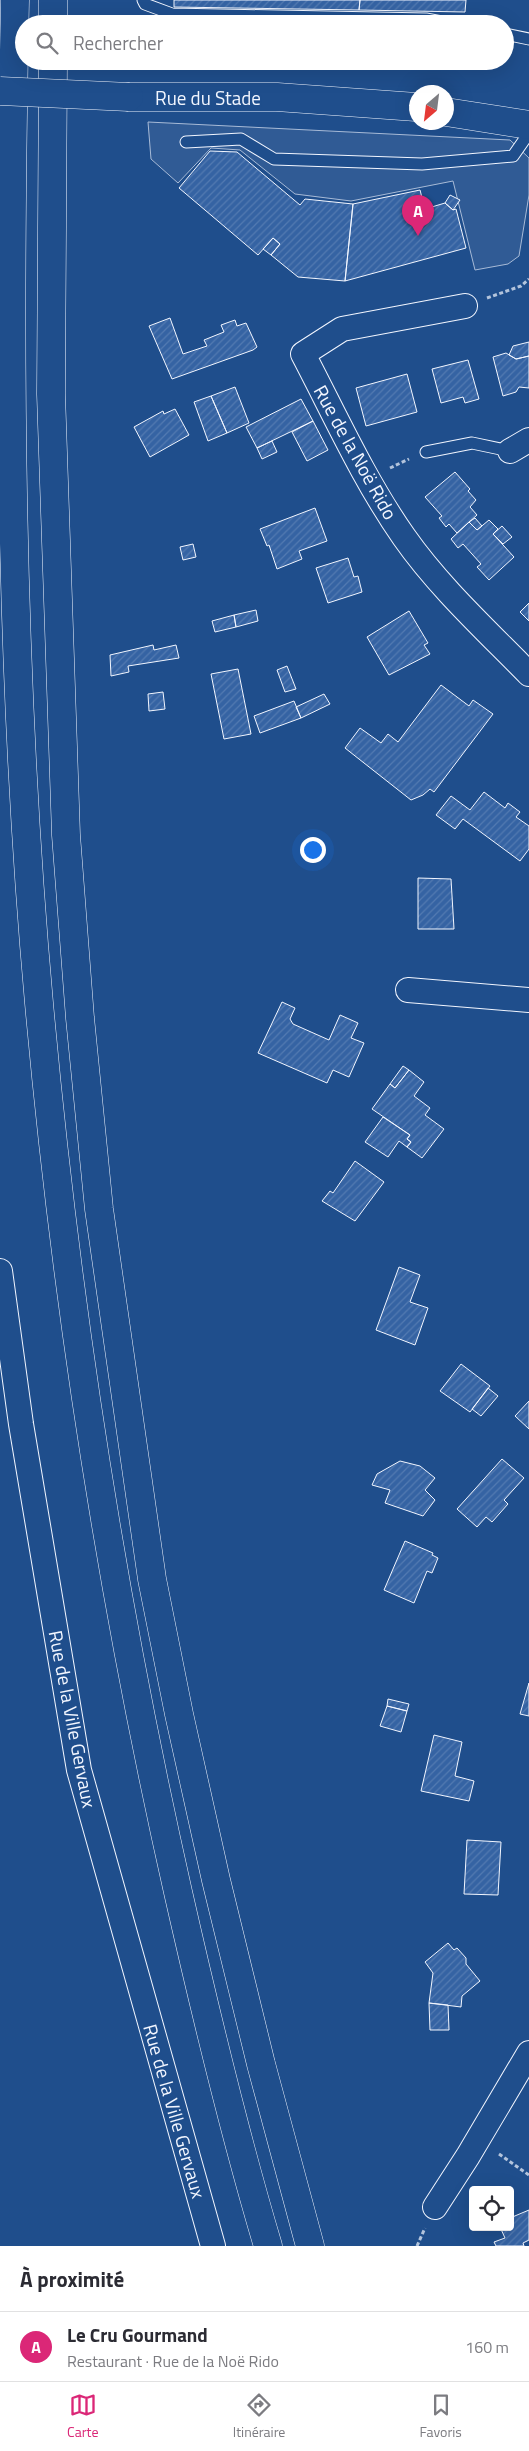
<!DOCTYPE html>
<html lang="fr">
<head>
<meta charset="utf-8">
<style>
	body { margin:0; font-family:"Titillium Web",sans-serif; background:#f2f2f3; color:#2b2b33 }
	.controls { position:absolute; right:15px; bottom:15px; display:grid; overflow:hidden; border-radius:5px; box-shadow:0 5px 20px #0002 }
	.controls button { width:45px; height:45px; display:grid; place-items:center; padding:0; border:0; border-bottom:1px solid #e1e1e2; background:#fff; color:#2b2b33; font:25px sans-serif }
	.compass { position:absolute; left:409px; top:85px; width:45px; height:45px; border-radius:50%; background:#fff; box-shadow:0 5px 20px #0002; rotate:208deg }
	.you { position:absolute; left:312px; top:849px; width:18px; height:18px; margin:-12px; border:4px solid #fff; border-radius:50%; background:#1a73e8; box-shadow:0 0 0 8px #1a73e833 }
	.badge { display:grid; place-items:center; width:32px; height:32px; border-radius:50%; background:#db2777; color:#fff; font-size:16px; font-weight:700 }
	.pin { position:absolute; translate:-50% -41px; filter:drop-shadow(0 1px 2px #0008) }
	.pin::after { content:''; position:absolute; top:26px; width:18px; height:15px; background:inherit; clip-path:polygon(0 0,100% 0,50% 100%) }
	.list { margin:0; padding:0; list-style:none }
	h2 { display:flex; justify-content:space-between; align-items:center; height:65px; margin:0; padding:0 20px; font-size:21px }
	h2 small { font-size:16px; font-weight:400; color:#7c7c81 }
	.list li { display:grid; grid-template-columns:32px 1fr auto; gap:15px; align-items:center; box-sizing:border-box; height:70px; padding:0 20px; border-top:1px solid #e1e1e2 }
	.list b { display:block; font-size:19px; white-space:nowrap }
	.list p { margin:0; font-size:16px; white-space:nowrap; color:#7c7c81 }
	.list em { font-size:16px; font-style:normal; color:#7c7c81 }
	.icon { flex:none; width:28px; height:28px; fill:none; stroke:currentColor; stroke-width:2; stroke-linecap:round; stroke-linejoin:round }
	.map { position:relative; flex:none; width:529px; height:2246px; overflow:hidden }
	.search { position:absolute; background:#fff; box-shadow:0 5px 20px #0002; left:15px; right:15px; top:15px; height:55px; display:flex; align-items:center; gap:12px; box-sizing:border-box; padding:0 18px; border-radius:28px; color:#7c7c81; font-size:19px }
	.sheet { height:135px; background:#fff }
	nav { display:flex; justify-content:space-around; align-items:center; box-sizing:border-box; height:70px; border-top:1px solid #e1e1e2; background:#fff; font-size:14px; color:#7c7c81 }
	nav a { display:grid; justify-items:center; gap:2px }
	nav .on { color:#db2777 }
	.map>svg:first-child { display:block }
</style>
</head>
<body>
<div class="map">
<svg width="529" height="2246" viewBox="0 0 529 2246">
	<defs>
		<pattern id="building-hatch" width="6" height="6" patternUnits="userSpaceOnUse" patternTransform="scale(1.25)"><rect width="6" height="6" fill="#3563a3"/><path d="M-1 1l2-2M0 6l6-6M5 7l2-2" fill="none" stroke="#537ab1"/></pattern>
	</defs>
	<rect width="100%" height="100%" fill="#1f4e8c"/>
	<path fill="#305b95" stroke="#a8bbd7" d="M148,122L510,140L529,158V195L519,256L508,264L475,270L453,181L351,201L295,194L240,150L211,148L178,183L151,159Z"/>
	<path fill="url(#building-hatch)" stroke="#f2f6ff" d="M174,0H360L359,10L174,7Z
		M360,0H466L465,12L359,10Z
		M210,151L237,152L300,205L305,199L353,204L345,281L298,277L271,255L280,244L273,238L258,255L179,188Z
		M420,190L425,209L445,203L453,210L456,209L466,248L345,281L353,204Z
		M450,195L460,200L453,210L445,203Z
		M273,238L280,244L271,255L263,249Z
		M170,318L183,354L207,346L204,340L224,332L221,325L235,320L237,326L246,323L257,347L253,350L172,379L149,326Z
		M529,342V356L516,359L509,355L513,346Z
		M506,353L516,359L529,356V388L519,387L516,392L503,396L493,357Z
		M468,360L479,399L465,403L463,397L441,403L432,369Z
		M407,374L417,412L366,426L356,388Z
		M235,387L249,423L227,433L211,396Z
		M211,396L227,433L208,441L194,402Z
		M301,399L313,421L257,448L246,427Z
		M175,409L189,435L150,457L134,427L163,411L164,414Z
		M313,421L328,450L307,461L292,432Z
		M272,441L277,452L262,459L257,448Z
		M455,472L470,489L468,491L476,500L470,507L477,515L457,533L449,524L446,527L439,518L442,516L425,497Z
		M315,508L327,541L299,551L302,559L277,569L269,545L267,546L260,529Z
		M475,518L482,526L477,530L469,522Z
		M489,520L498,529L493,534L514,557L489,580L477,567L481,564L463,544L458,548L451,539L469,522L477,530Z
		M502,526L512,537L503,544L493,534Z
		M193,544L196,557L183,560L180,547Z
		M348,558L354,577L358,576L362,592L328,603L316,568Z
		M529,603V621L520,612Z
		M256,610L258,621L236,627L234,615Z
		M409,611L428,643L424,645L430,654L389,675L367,637Z
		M234,615L236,627L215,632L212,621Z
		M153,645L154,650L176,645L179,658L128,666L129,672L111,676L110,655Z
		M287,666L296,689L285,692L277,670Z
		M238,669L251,734L224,739L211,674Z
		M441,685L469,706L473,700L493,714L434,792L430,789L423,795L411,800L345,748L360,728L381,743L388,734L398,742Z
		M163,692L165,709L149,711L148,694Z
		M324,694L330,704L301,718L296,707Z
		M294,701L301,718L260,733L254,716Z
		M484,792L505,808L508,803L520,812L516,817L529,826V849L520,861L463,819L455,829L436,815L451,796L470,810Z
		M418,878L451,879L454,929H418Z
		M282,1002L295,1008L290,1019L293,1024L329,1040L340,1015L358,1023L351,1038L364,1043L349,1077L333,1070L327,1083L258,1053Z
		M403,1066L409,1070L395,1088L390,1084Z
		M409,1070L424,1082L414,1096L430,1108L425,1115L444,1129L422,1158L407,1147L411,1142L407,1139L410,1135L372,1109L390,1084L395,1088Z
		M383,1117L410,1135L407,1139L411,1142L407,1147L399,1141L388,1157L365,1142Z
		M355,1161L384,1182L355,1221L322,1201L330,1191L333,1193Z
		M399,1267L420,1275L410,1302L428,1308L415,1345L376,1330Z
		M461,1364L490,1386L470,1412L440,1391Z
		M488,1388L498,1396L481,1416L472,1409Z
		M529,1401V1429L515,1416Z
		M502,1459L524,1478L504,1500L508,1504L492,1522L486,1517L477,1527L457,1509Z
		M400,1461L420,1466L435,1478L425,1490L435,1500L423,1516L385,1503L390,1490L372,1485L377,1474Z
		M405,1541L433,1553L432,1555L438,1558L432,1573L427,1571L414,1603L384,1590Z
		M529,1683V1716L520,1714Z
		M388,1699L409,1704L407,1711L387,1706Z
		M387,1706L407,1711L401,1732L380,1726Z
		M434,1735L462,1742L455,1776L474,1781L469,1801L421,1791Z
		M467,1840L501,1842L498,1895L464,1894Z
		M448,1943L454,1950L457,1948L466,1958V1964L480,1981L462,1996L461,2007L429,2003L433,1973L425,1962Z
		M429,2003L448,2005L449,2030H430Z
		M529,2210V2240L523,2243L524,2246H496L494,2242L505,2238L500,2227H510V2218Z"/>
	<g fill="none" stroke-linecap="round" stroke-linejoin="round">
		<g stroke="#f2f6ff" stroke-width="13">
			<path id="service" d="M143,0L145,4L172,14L426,19L452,24
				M505,34L529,39
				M186,142L241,139L274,159L422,164L513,156L529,133
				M426,452L472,443L510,451"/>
		</g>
		<g stroke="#f2f6ff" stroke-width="26">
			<path id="minor" d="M465,306L342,329L303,354C335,415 364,480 404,537C439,587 486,630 529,674
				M510,451L529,440
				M408,990L529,1000
				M0,1271L21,1424L79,1770L213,2246
				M435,2207L468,2156L529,2053"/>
		</g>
		<g stroke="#f2f6ff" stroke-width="29">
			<path id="secondary" d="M129,97H277L416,107
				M446,112L529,125"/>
		</g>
		<g stroke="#f2f6ff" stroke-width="29">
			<path id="trunk" d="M15,0C8,333 9,671 39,1003C66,1302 112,1600 178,1892C205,2011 233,2129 268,2246
				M53,24V0
				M53,61L51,394L66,835L80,1018L99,1209L152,1579L179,1714L216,1880L261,2064L310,2246"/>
		</g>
		<path stroke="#b3c4dc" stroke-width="3" stroke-dasharray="4 2.5" stroke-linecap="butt" d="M487,298L521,286L529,279
			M390,468L409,459
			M499,2154L529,2175
			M417,2246L425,2228"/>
		<use href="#service" stroke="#1f4e8c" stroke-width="11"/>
		<use href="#minor" stroke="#1f4e8c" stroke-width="24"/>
		<use href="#secondary" stroke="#1f4e8c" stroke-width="28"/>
		<use href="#trunk" stroke="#1f4e8c" stroke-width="28"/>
		<g stroke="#f2f6ff" stroke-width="29" stroke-linecap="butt">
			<path id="secondary-bridge" d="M0,91L129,97"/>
		</g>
		<use href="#secondary-bridge" stroke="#1f4e8c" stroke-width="28"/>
	</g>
	<g text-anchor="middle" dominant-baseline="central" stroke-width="4" stroke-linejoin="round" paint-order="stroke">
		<g font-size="19" fill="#f2f6ff" stroke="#1f4e8c">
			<text x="208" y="97">Rue du Stade</text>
			<text transform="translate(356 452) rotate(61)">Rue de la Noë Rido</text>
			<text transform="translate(73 1719) rotate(79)">Rue de la Ville Gervaux</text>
			<text transform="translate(175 2111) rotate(74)">Rue de la Ville Gervaux</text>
		</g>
	</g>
</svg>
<div class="controls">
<button><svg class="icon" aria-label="locate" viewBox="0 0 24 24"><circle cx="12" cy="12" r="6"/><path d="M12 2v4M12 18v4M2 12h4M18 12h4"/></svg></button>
</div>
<svg class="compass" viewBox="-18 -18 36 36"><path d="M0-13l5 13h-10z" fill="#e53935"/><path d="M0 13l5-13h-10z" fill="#7c7c81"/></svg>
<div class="you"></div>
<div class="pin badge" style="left:418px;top:236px">A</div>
<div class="search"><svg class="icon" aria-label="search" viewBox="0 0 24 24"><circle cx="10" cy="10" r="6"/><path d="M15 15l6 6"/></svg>Rechercher</div>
</div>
<section class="sheet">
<h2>À proximité<small></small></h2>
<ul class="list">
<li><span class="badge">A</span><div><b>Le Cru Gourmand</b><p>Restaurant · Rue de la Noë Rido</p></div><em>160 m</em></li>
</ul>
</section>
<nav>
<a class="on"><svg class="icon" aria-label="map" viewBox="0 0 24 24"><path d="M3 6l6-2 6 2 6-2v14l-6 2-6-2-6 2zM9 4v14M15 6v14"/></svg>Carte</a>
<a><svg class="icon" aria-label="directions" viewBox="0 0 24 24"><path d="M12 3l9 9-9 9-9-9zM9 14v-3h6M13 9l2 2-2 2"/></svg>Itinéraire</a>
<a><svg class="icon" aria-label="saved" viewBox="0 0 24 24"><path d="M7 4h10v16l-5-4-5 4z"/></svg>Favoris</a>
</nav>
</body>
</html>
